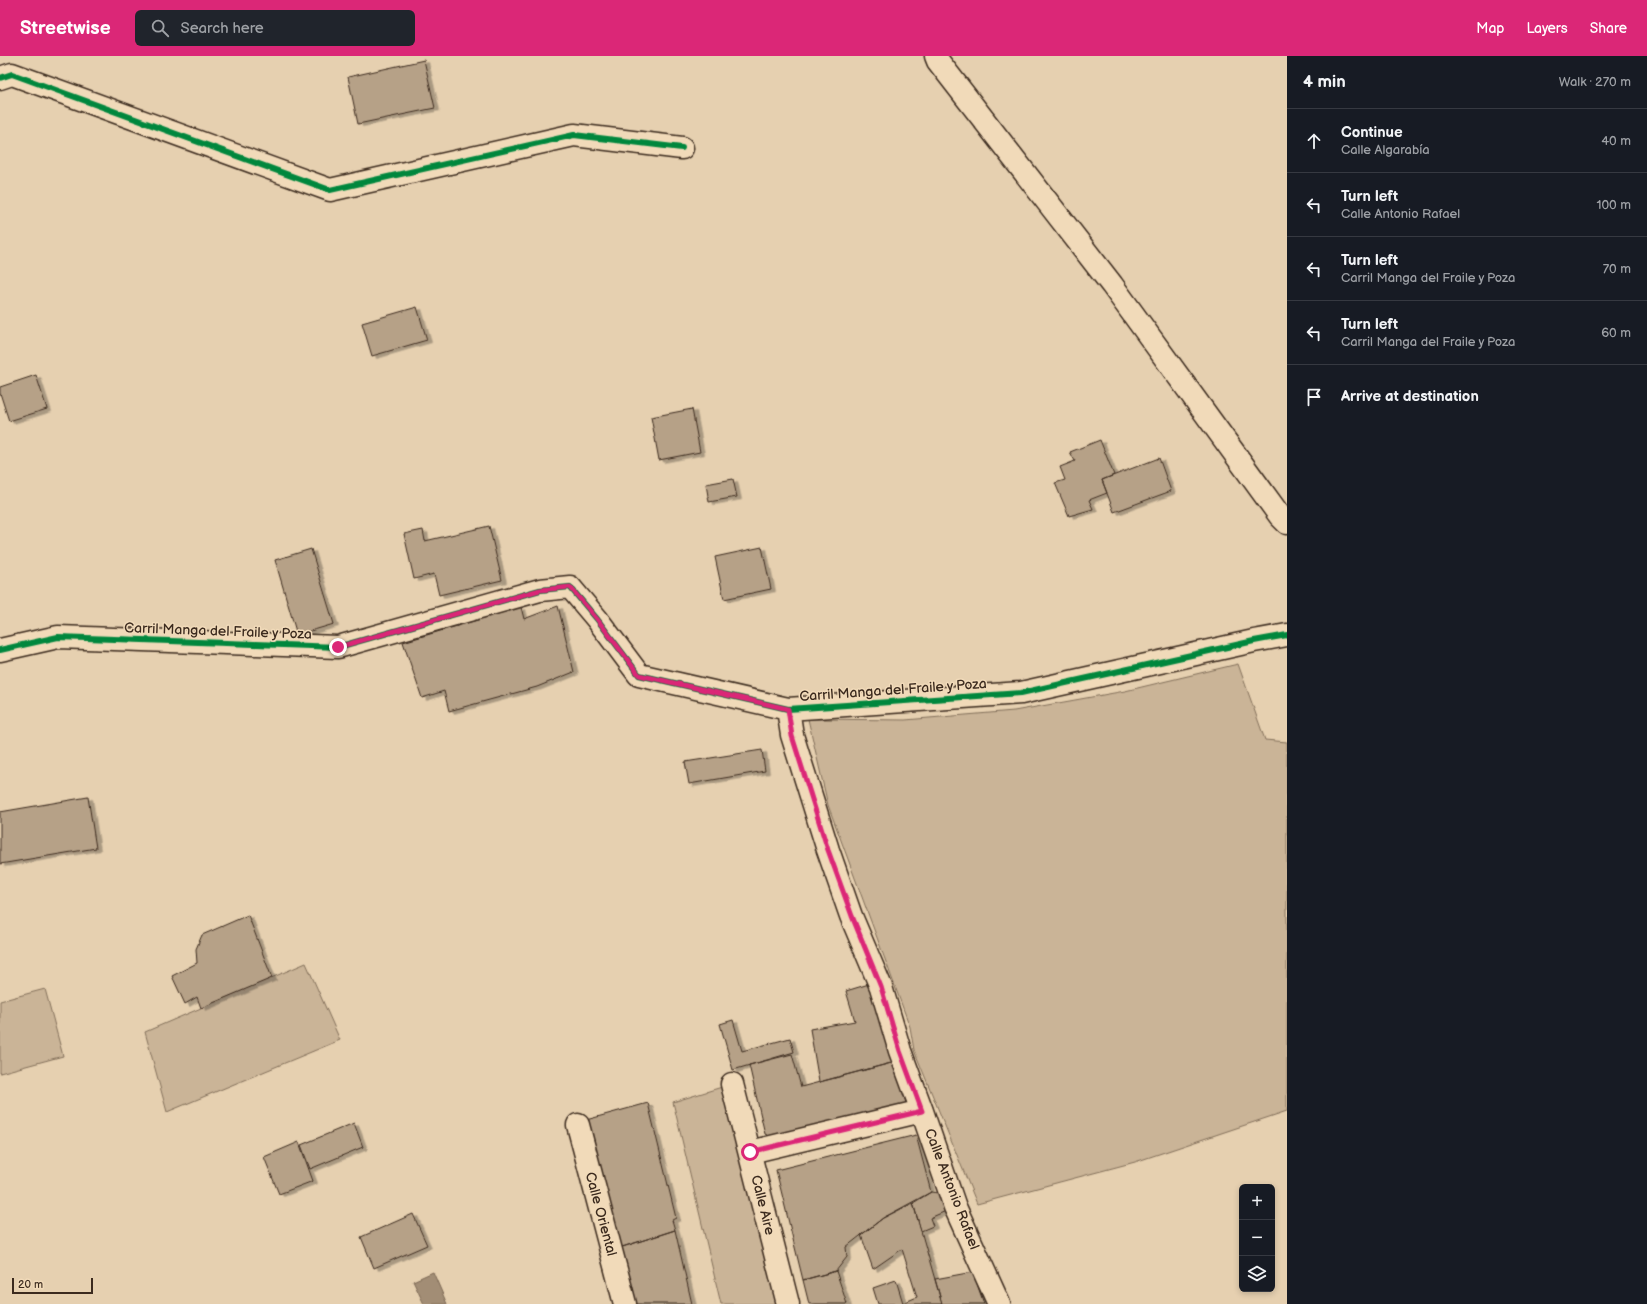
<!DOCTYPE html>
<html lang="en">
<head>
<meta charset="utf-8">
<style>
	body { margin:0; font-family:"Balsamiq Sans",sans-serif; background:#20242c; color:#f1f3f6 }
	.controls { position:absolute; right:12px; bottom:12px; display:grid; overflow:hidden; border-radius:6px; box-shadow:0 2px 6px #0003 }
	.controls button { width:36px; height:36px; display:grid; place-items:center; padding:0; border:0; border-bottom:1px solid #363941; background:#171b24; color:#f1f3f6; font:20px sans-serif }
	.scale { position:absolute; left:12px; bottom:10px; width:81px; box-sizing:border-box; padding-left:4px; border:2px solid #3b2a1e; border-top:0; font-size:11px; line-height:14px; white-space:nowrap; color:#3b2a1e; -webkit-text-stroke:3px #f1dab9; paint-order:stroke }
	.stop { position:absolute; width:12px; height:12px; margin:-9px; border:3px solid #db2777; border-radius:50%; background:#fff }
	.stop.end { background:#db2777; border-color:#fff; box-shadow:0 1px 4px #0008 }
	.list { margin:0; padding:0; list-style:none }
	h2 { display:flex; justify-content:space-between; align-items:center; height:52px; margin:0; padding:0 16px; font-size:17px }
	h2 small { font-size:13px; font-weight:400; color:#9ea1a6 }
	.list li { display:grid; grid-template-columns:26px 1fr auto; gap:12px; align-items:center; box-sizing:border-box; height:64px; padding:0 16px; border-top:1px solid #363941 }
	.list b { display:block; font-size:15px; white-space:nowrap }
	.list p { margin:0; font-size:13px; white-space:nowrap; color:#9ea1a6 }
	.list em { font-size:13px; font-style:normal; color:#9ea1a6 }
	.icon { flex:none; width:22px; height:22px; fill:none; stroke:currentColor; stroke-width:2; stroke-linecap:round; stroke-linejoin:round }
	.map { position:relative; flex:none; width:1287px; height:1248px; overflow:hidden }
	header { display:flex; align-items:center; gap:24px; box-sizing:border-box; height:56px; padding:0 20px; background:#db2777; color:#fff }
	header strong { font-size:19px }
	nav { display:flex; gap:22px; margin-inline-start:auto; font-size:14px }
	.search { width:280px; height:36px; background:#20242c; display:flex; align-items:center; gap:10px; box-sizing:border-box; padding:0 14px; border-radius:6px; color:#9ea1a6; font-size:15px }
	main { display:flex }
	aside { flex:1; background:#171b24 }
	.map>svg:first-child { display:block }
</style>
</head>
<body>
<header>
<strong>Streetwise</strong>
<div class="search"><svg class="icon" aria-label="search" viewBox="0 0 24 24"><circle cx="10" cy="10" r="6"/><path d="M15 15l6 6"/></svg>Search here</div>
<nav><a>Map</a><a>Layers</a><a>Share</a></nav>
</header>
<main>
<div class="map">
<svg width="1287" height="1248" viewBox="0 0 1287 1248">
	<defs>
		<filter id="shadow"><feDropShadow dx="4.5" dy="2.5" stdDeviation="0" flood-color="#0004"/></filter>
	</defs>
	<rect width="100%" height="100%" fill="#e6d0b0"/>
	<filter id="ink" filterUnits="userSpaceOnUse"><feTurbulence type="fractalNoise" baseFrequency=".025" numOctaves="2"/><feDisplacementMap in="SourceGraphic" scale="8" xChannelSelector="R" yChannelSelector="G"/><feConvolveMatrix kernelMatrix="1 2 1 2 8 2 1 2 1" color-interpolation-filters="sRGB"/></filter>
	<g filter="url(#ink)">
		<path fill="#cab497" stroke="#826f5a" d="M1238,608L1265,684L1287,686V1055L1135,1106L977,1148L914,994L910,971L828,749L808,663L905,664L1014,655L1125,635Z
			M306,907L340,984L167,1056L145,976Z
			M45,933L63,1000L0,1017V945Z
			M722,1031L777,1248H721L673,1046Z"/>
		<path fill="#a28d75" stroke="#796552" d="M433,1216L447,1248H424L413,1225Z"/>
		<path fill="#b6a187" stroke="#3b2a1e" filter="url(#shadow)" d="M424,4L435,52L358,68L348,21Z
			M417,251L427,284L372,300L362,267Z
			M36,319L47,353L9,365L0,337V331Z
			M692,353L700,396L659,404L651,361Z
			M1100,384L1114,419L1102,424L1107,437L1089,444L1093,453L1069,460L1055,427L1065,424L1060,411L1075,405L1070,396Z
			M1159,402L1171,435L1114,456L1102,424Z
			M733,423L737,441L709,446L706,428Z
			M489,470L502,524L439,539L434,518L414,523L404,478L423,474L425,485Z
			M762,491L771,533L724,543L715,501Z
			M311,493L334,568L297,579L275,504Z
			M558,550L574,616L537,631L449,655L444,635L422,642L403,586L521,551L524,563Z
			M762,694L765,715L689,728L685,706Z
			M88,741L96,792L0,808V756Z
			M248,859L272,922L201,952L197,941L185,948L172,920L197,907L196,893L202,879Z
			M869,928L895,1006L819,1026L810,973L855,965L846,935Z
			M733,964L742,995L790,982L794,996L733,1014L720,968Z
			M792,998L801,1031L895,1006L907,1051L778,1085L765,1078L749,1009Z
			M648,1047L676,1162L672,1164L675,1174L616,1193L586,1064Z
			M354,1067L363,1091L310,1113L301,1089Z
			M916,1079L931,1136L883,1162L846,1191L847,1201L836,1215L803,1224L776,1114Z
			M299,1086L313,1125L279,1138L264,1101Z
			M931,1136L938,1137L946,1155L930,1162L933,1170L921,1175L913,1147Z
			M913,1147L942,1248H878L873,1232L896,1224L903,1247L917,1241L902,1193L873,1213L861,1179L883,1162Z
			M413,1158L427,1189L374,1212L361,1181Z
			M675,1174L692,1248H630L616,1193Z
			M836,1215L847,1248H809L803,1224Z
			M973,1216L984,1248H942L935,1223Z"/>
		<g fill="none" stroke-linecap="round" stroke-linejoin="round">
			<g stroke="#3b2a1e" stroke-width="25">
				<path id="minor" d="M936,0L938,5L1112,229L1280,460L1287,467
					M0,22L12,18L330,134L574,79L682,92
					M0,594L58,581L338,591L540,534L570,531L597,563L639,619L788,653L1021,637L1254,585L1287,579
					M788,653L792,679L828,794L851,860L881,931L900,995L922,1055L955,1151L999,1248
					M732,1028L788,1248
					M578,1069L625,1248
					M750,1096L922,1055"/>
			</g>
			<use href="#minor" stroke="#f1dab9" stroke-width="22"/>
			<g stroke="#f1dab9" stroke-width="8">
				<path id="cycleway" d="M0,22L12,18L330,134L574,79L682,92
					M0,594L58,581L338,591L540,534L570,531L597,563L639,619L788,653L1021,637L1254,585L1287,579"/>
			</g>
			<use href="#cycleway" stroke="#00873e" stroke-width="6"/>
		</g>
	</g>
	<g fill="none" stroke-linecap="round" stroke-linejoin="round" filter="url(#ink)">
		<path stroke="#db2777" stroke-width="5" d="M338,591L540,534L570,531L597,563L639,619L788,653L792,680L828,794L852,860L881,931L900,995L922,1055L750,1096"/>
	</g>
	<g text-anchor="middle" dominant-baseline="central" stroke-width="3" stroke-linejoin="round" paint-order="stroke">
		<g font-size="14" fill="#3b2a1e" stroke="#f1dab9">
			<text transform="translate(218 575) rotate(2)">Carril Manga del Fraile y Poza</text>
			<text transform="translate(893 634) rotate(-4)">Carril Manga del Fraile y Poza</text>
			<text transform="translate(952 1133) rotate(69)">Calle Antonio Rafael</text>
			<text transform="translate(763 1149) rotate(76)">Calle Aire</text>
			<text transform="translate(601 1158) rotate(75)">Calle Oriental</text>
		</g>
	</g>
</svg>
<div class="controls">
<button>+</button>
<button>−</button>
<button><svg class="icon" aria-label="layers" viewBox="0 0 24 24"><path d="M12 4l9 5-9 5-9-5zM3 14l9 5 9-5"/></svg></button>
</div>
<div class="scale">20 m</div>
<div class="stop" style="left:750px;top:1096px"></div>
<div class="stop end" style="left:338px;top:591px"></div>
</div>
<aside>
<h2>4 min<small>Walk · 270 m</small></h2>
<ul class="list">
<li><svg class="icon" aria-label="ahead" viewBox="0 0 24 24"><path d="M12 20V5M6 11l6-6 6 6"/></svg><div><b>Continue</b><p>Calle Algarabía</p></div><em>40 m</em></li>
<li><svg class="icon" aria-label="left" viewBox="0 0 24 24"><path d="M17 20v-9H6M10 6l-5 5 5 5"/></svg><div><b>Turn left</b><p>Calle Antonio Rafael</p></div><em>100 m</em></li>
<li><svg class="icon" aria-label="left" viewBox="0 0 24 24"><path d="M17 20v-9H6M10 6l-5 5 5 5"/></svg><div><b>Turn left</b><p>Carril Manga del Fraile y Poza</p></div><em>70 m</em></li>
<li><svg class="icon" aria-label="left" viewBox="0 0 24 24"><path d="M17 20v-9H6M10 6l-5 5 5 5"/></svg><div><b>Turn left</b><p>Carril Manga del Fraile y Poza</p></div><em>60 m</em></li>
<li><svg class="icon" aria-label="arrive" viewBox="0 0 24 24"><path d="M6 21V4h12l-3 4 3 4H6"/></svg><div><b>Arrive at destination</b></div></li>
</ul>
</aside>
</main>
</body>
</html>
